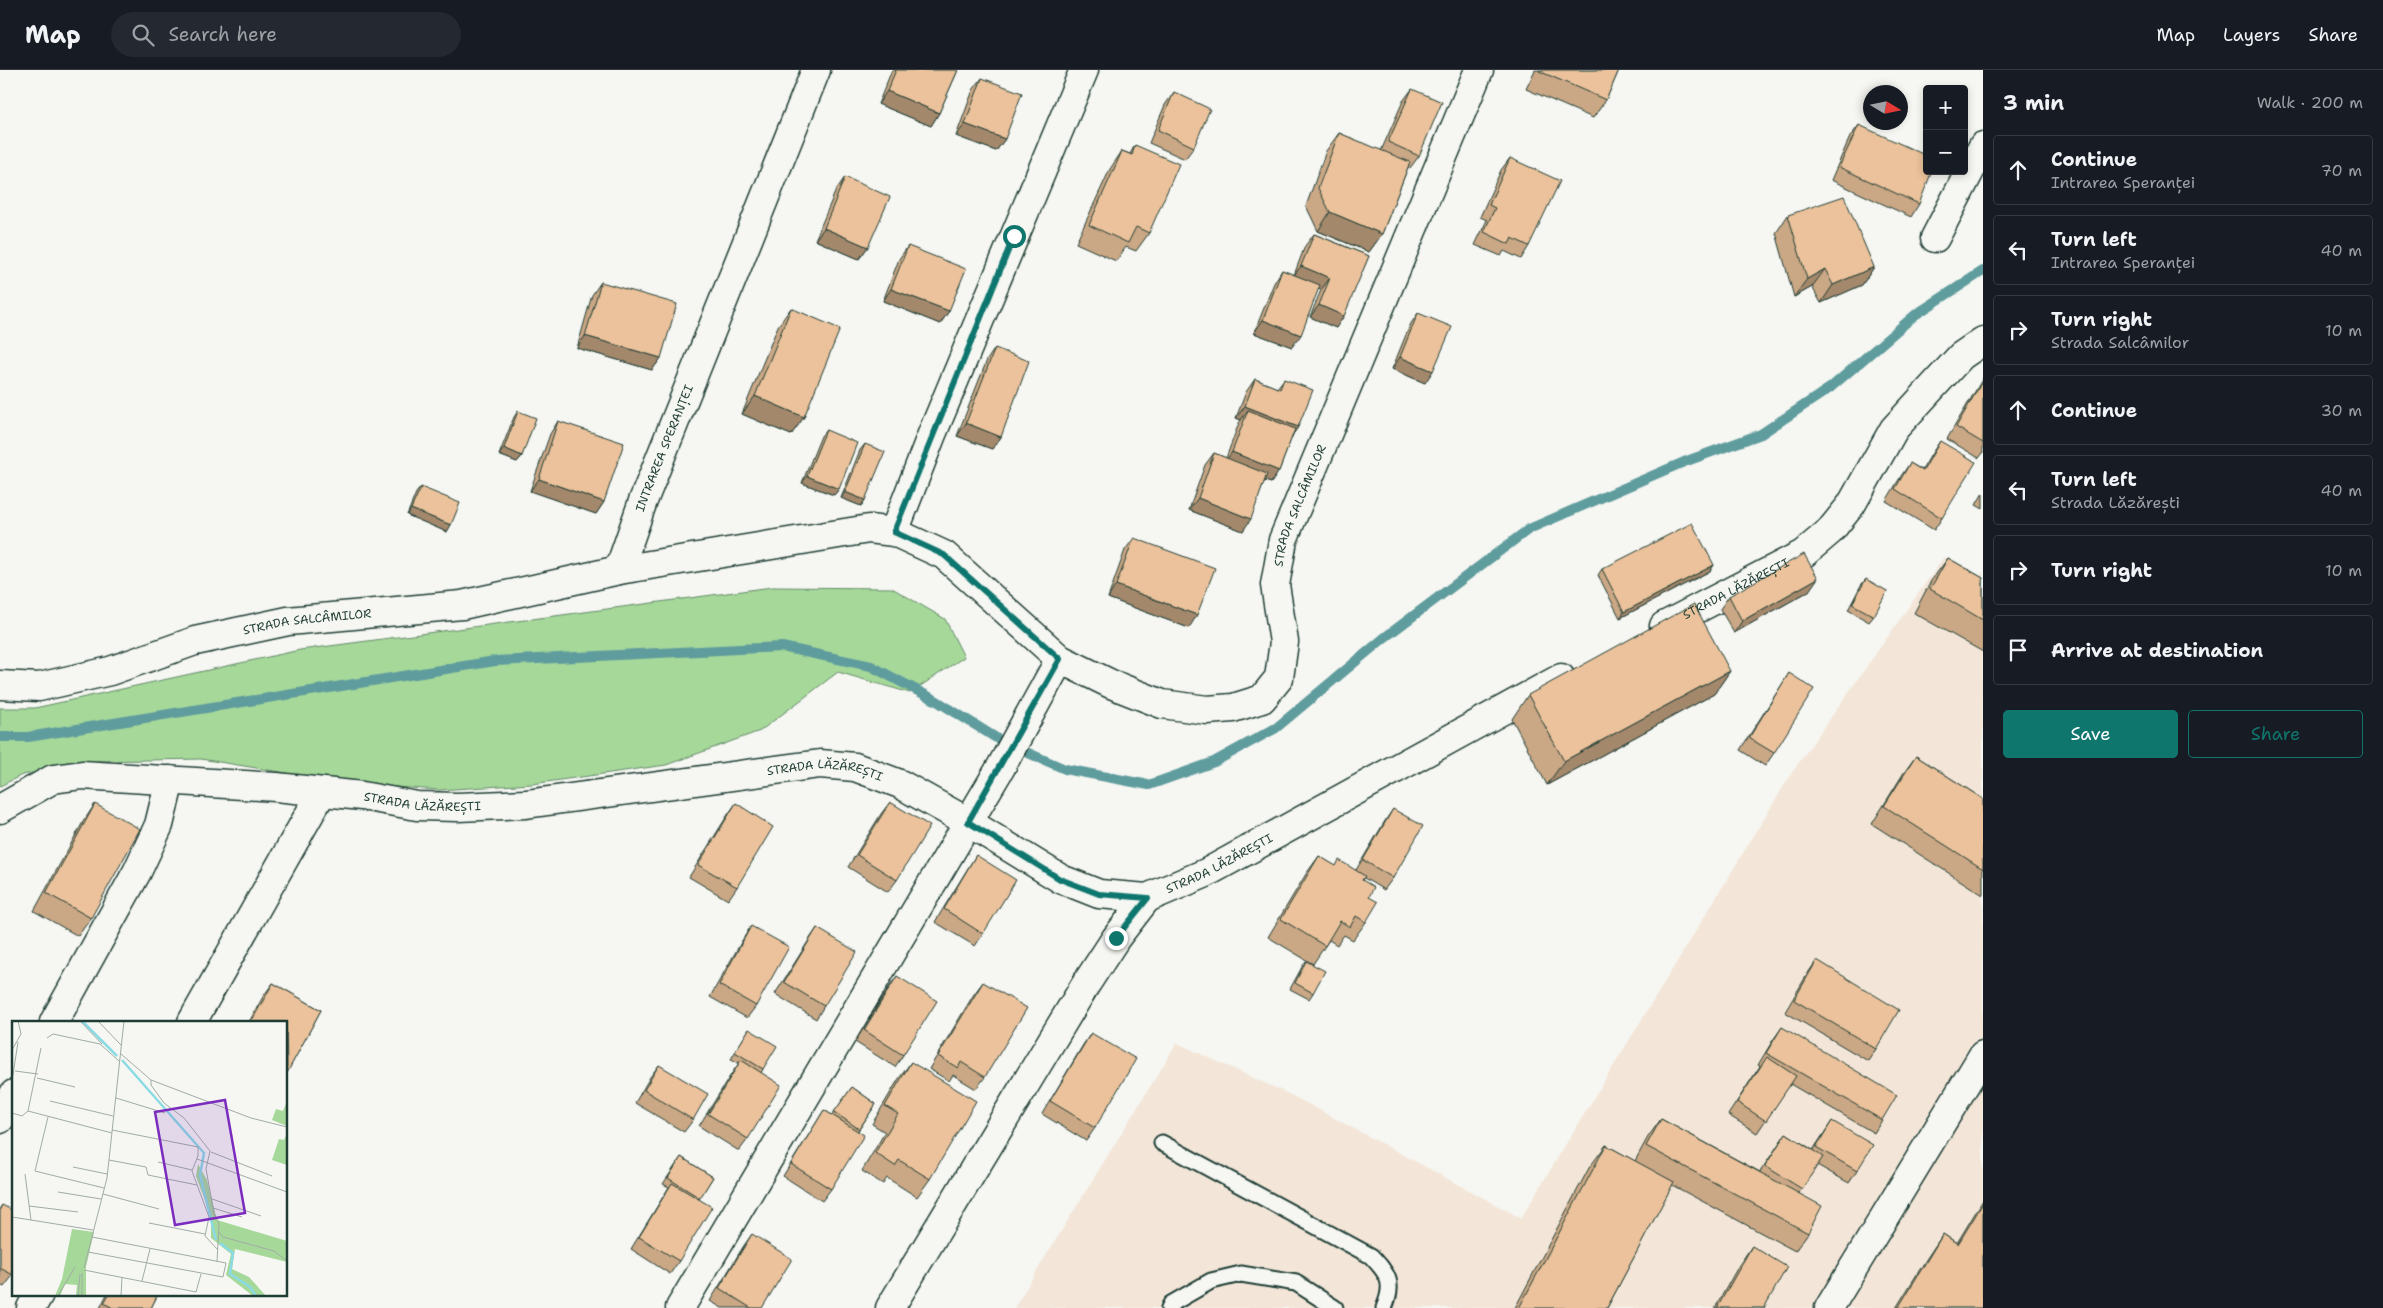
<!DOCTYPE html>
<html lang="en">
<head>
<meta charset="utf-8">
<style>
	body { margin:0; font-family:"Shantell Sans",sans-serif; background:#242831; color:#f1f3f6 }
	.controls { position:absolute; right:15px; top:15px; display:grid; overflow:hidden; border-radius:5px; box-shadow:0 2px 8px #0003 }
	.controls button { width:45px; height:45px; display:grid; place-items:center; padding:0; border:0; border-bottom:1px solid #363941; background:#171b24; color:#f1f3f6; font:25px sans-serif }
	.compass { position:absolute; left:1863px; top:15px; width:45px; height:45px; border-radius:50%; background:#171b24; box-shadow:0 2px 8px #0003; rotate:100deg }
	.stop { position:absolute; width:15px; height:15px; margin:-11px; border:4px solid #0f766e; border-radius:50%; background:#fff }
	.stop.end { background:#0f766e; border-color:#fff; box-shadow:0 1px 5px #0008 }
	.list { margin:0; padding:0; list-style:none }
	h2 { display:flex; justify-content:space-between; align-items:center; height:65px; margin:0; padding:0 20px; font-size:21px }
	h2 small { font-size:16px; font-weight:400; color:#9ea1a6 }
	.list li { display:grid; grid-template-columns:32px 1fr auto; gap:15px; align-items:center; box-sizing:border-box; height:70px; margin:0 10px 10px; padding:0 10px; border:1px solid #363941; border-radius:5px }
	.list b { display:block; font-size:19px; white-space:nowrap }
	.list p { margin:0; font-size:16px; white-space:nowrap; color:#9ea1a6 }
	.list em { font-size:16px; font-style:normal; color:#9ea1a6 }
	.actions { display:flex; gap:10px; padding:15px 20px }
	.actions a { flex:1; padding:11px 0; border:1px solid #0f766e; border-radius:5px; text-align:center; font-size:18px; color:#0f766e }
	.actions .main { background:#0f766e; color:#fff }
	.icon { flex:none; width:28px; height:28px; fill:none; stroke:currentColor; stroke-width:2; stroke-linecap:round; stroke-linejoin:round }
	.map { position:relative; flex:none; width:1983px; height:1238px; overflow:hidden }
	header { display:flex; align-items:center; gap:30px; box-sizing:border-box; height:70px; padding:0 25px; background:#171b24; border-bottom:1px solid #363941 }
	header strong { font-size:24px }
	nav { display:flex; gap:28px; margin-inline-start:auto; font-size:18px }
	.search { width:350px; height:45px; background:#242831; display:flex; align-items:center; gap:12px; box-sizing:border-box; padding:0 18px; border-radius:28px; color:#9ea1a6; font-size:19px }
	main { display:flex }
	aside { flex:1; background:#171b24 }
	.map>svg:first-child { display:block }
</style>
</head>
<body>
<header>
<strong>Map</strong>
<div class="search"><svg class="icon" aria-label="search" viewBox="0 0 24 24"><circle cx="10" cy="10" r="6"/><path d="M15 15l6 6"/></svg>Search here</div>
<nav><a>Map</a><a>Layers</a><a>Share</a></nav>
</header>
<main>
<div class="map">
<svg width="1983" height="1238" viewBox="0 0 1983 1238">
	<rect width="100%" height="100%" fill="#f6f6f2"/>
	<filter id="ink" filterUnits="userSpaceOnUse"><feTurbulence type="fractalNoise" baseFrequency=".02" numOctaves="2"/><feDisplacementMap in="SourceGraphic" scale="10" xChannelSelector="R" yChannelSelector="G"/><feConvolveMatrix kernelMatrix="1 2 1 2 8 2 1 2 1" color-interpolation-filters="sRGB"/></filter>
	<g filter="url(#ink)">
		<path fill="#f3e6d8" d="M1944,487L1979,508L1983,502V1238H1014L1177,973L1293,1026L1521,1148L1793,701Z"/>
		<path fill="#a6d89a" stroke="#628a67" d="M772,517L892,518L945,549L964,587L910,623L838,602L760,661L666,695L532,714L439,720L354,714L201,689L95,691L22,705L0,716V638H35L300,580Z"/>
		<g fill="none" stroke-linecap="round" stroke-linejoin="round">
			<path stroke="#5f9c9d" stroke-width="10" d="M0,667H28L495,591L782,577L871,596L937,631L1001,671L1065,699L1149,715L1214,692L1276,658L1384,568L1529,459L1684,392L1761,364L1830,318L1915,245L1983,201"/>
			<g stroke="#1f3d34" stroke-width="19">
				<path id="service" d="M1162,1073L1371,1186C1388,1204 1395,1213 1384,1238
					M1169,1238L1171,1234L1211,1211L1241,1204L1296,1213L1335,1238"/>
			</g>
			<g stroke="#1f3d34" stroke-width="31">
				<g id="minor">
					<path d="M1935,168L1983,76"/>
					<path d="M894,462L932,364L1084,0"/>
					<path id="s1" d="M619,500L643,431L816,0"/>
					<path id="s2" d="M1664,556L1803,484L1830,461L1851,435L1894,359L1961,286L1983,271"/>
					<path id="s3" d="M0,615L39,617L110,601L195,571L288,551L462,535L619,500L869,459L894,462L944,485L1060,589L1111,614L1162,634L1207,640L1233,638L1262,629L1279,608L1284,572L1275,515L1283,470L1479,0"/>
					<path id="s4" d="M0,739L53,709L82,705L276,717L362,726L417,736L458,737L526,734L820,694L855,697L900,714L968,752L1061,809L1099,824L1147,828L1206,803L1561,608"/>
					<path d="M54,952L137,802L159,755L170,710"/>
					<path d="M192,952L322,722"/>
					<path d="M0,1049L14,1024"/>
					<path d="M31,1238L39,1224"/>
					<path d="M680,1238L1001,697L1060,589"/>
					<path d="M890,1238L1086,914L1116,868L1147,828"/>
					<path d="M1829,1238L1983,985"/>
				</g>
			</g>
			<use href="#service" stroke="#f6f6f2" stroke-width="15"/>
			<use href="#minor" stroke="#f6f6f2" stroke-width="28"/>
		</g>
		<path fill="#caa785" stroke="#1f3d34" d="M892,0H958L939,43L931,56L878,34Z
			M1535,0H1619L1606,30L1593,48L1526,19Z
			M982,8L1005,69L996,81L956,66L973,20Z
			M1412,19L1419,86L1410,98L1408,97L1382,164L1369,182L1318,161L1306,136L1326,81L1339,63L1381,81L1403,31Z
			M1174,22L1194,77L1185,89L1149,73L1165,35Z
			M1859,55L1919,134L1911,147L1831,110L1850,67Z
			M1135,75L1149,163L1136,181L1126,177L1116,191L1076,173L1110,99L1122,81L1130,84Z
			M1510,88L1529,176L1521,189L1504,181L1501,186L1475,175L1487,150L1480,147L1501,100Z
			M845,107L868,177L859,189L815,170L836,120Z
			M1788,145L1874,197L1862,215L1821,233L1812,217L1794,227L1776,163Z
			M1314,164L1369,186L1336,258L1310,247L1321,220L1318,219L1292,277L1254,263L1274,213L1282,200L1294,205L1305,176Z
			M908,176L949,241L940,254L883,231L899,189Z
			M601,212L661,288L652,300L577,278L592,225Z
			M791,238L804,347L791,365L742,344L778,256Z
			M1418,243L1425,313L1392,299L1410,255Z
			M995,278L1001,367L992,379L957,366L987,290Z
			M1983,308V383L1979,388L1947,369Z
			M1255,309L1277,318L1284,309L1298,357L1293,364L1279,401L1271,413L1265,411L1243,461L1189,440L1205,395L1214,383L1226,388L1239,353L1241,350L1236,348L1246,322Z
			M518,341L522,386L517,392L499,385L514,347Z
			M558,351L604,432L596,444L530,421L550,364Z
			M826,360L839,419L834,425L802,413L821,366Z
			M1940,371L1942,448L1934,460L1886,431L1901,406L1910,393L1922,400L1932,383Z
			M865,374V430L861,436L841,428L860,380Z
			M421,417L447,462L407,445L416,423Z
			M1983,423V439L1976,435Z
			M1134,468L1189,558L1108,528L1125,480Z
			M1948,488L1983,508V582L1914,543L1931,511Z
			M1714,495L1710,501L1620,548L1598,505L1602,499Z
			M1866,509L1874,546L1869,552L1848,540L1861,515Z
			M1809,521L1734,563L1720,539L1729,526Z
			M1730,601L1714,624L1547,715L1512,649L1528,625Z
			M1789,603L1774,683L1765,696L1740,680L1781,616Z
			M1916,686L1983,729V825L1872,754L1903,704Z
			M890,732L897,810L888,822L848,797L881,744Z
			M736,733L737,817L728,830L689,807L727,746Z
			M95,734L91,848L78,866L34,841L83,752Z
			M1393,739V808L1384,820L1364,808L1362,810L1369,827L1366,852L1353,870L1344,865L1337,875L1329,870L1313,894L1268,867L1306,804L1319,786L1335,796L1356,800L1385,751Z
			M976,785L983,864L975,876L935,852L968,798Z
			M751,856L756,936L747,948L710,927L743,869Z
			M817,858L824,936L816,949L775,924L809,870Z
			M1817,890L1876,979L1868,991L1785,942L1808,903Z
			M1306,891L1313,923L1309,929L1290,919L1302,897Z
			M897,906L903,985L895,997L855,972L888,919Z
			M983,912L985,1007L976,1019L953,1005L949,1011L929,999L974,924Z
			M273,913L321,940L286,1004V952H249L264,925Z
			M1782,957L1882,1050L1874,1063L1790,1014L1757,1063L1728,1045L1760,996L1758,995L1773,970Z
			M749,959L763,999L761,1003L748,1069L739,1081L699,1056L732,1003L739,993L731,989Z
			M1091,963L1095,1058L1086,1071L1042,1044L1083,975Z
			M911,992L930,1109L917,1127L887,1108L883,1114L862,1101L885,1062L872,1054L898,1010Z
			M659,995L693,1050L684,1062L635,1033L650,1007Z
			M852,1017L876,1034L858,1061L831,1119L822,1131L783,1106L816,1053L824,1040L832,1045Z
			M1661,1049L1760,1102L1786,1063L1813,1080L1832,1051L1857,1101L1849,1113L1817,1095L1799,1123L1808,1163L1795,1181L1672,1115L1607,1238H1515L1589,1098L1606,1075L1635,1091L1648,1067Z
			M681,1087L713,1107L699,1129L679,1191L670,1204L631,1179L669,1117L663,1114Z
			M1983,1130V1238H1896L1927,1188L1943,1164L1957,1173Z
			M2,1135L14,1204L4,1217L0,1215V1138Z
			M752,1164L762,1238H722L710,1231L743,1177Z
			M1752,1176L1764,1238H1715L1739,1195Z
			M107,1224H158L151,1238H100Z"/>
		<path fill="#a4886c" stroke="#1f3d34" d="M887,21L939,43L931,56L878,34Z
			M965,54L1005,69L996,81L956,66Z
			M1330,142L1382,164L1369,182L1318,161Z
			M824,158L868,177L859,189L815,170Z
			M1301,196L1330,208L1321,220L1292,208Z
			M1874,197L1862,215L1821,233L1833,215Z
			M1825,199L1812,217L1794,227L1807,209Z
			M891,219L949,241L940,254L883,231Z
			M1319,235L1344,246L1336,258L1310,247Z
			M1263,250L1301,265L1292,277L1254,263Z
			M585,266L661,288L652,300L577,278Z
			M1400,287L1433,301L1425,313L1392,299Z
			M755,326L804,347L791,365L742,344Z
			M1245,336L1298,357L1290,369L1248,340L1241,350L1236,348Z
			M966,353L1001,367L992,379L957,366Z
			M504,378L522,386L517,392L499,385Z
			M1232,382L1279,401L1271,413L1223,395Z
			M807,406L839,419L834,425L802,413Z
			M539,409L604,432L596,444L530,421Z
			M845,422L865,430L861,436L841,428Z
			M1198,428L1251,449L1243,461L1189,440Z
			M411,439L451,455L447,462L407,445Z
			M1714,495L1710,501L1620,548L1624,542Z
			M1818,508L1809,521L1734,563L1742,551Z
			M1116,515L1197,545L1189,558L1108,528Z
			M1730,601L1714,624L1547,715L1564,691Z"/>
		<path fill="#ebc29b" stroke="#1f3d34" d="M896,0H958L939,43L887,21Z
			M1540,0H1619L1606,30L1539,1Z
			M982,8L1022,23L1005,69L965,54Z
			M1412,19L1442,32L1419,86L1388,72Z
			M1174,22L1210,39L1194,77L1158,60Z
			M1859,55L1927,86V101H1932L1919,134L1839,97Z
			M1339,63L1410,92L1382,164L1330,142L1318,118Z
			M1135,75L1179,94L1149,163L1136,157L1128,173L1089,155L1122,81L1132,85Z
			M1510,88L1560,111L1529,176L1512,168L1509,174L1484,162L1495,138L1489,135Z
			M845,107L890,127L868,177L824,158Z
			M1844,126L1874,197L1833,215L1825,199L1807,209L1788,145Z
			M1314,164L1369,186L1344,246L1319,235L1330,208L1301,196Z
			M908,176L966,199L949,241L891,219Z
			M1282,200L1320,215L1301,265L1263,250Z
			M601,212L677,234L661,288L585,266Z
			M791,238L840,259L804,347L755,326Z
			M1418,243L1452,257L1433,301L1400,287Z
			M995,278L1029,291L1001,367L966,353Z
			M1255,309L1280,319L1284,309L1313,320L1298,357L1245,336Z
			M1983,310V373L1956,357Z
			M1248,340L1295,359L1279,401L1232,382Z
			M518,341L536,348L522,386L504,378Z
			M558,351L624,373L604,432L539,409Z
			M826,360L857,373L839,419L807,406Z
			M1940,371L1976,392L1942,448L1895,419L1910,393L1923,401Z
			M865,374L885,382L865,430L845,422Z
			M1214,383L1267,404L1251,449L1198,428Z
			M421,417L460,433L451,455L411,439Z
			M1692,453L1714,495L1624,542L1602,499Z
			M1134,468L1215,498L1197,545L1116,515Z
			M1804,484L1818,508L1742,551L1729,526Z
			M1948,488L1983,508V550L1930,519Z
			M1866,509L1887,521L1874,546L1852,534Z
			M1694,534L1730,601L1564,691L1528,625Z
			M1789,603L1814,619L1774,683L1749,668Z
			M1916,686L1983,729V799L1884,736Z
			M890,732L930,756L897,810L857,785Z
			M736,733L773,757L737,817L698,795Z
			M95,734L140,759L91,848L46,823Z
			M1393,739L1423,756L1393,808L1363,790Z
			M976,785L1016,810L983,864L944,839Z
			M1319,786L1336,796L1339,790L1365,806L1362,810L1374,817L1369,827L1378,832L1366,852L1356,846L1350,857L1340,851L1325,876L1281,849Z
			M751,856L789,877L756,936L719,915Z
			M817,858L857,882L824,936L784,912Z
			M1817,890L1899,940L1876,979L1794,930Z
			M1306,891L1325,901L1313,923L1295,913Z
			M897,906L937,931L903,985L864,960Z
			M983,912L1027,938L985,1007L961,992L958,998L938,986Z
			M273,913L321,940L287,1003L286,952H251Z
			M1782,957L1897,1025L1882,1050L1766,983Z
			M749,959L777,976L763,999L735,982Z
			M1091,963L1136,989L1095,1058L1050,1031Z
			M1767,987L1796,1006L1766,1051L1737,1032Z
			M741,990L781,1015L748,1069L708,1044Z
			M911,992L976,1031L930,1109L899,1090L895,1096L875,1083L898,1044L885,1036Z
			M659,995L708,1024L693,1050L644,1020Z
			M852,1017L876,1034L859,1059L834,1042Z
			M824,1040L864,1065L831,1119L791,1094Z
			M1661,1049L1822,1136L1808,1163L1646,1076Z
			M1832,1051L1873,1075L1857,1101L1816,1077Z
			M1786,1063L1823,1087L1802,1119L1765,1096Z
			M1606,1075L1674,1112L1607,1238H1519Z
			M681,1087L713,1107L700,1128L668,1108Z
			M672,1113L712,1137L679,1191L639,1167Z
			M1983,1133V1238H1898L1943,1164L1958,1174Z
			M2,1135L14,1141L13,1205L0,1198V1139Z
			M752,1164L792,1189L762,1238H751L719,1218Z
			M1752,1176L1787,1197L1764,1238H1717Z
			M109,1224H158L151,1238H113L104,1233Z"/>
	</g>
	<g fill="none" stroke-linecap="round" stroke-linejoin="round" filter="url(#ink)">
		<path stroke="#0f766e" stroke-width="6" d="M1014,166L894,462L944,485L1060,589L968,752L1060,809L1099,824L1148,828L1116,868"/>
	</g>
	<g text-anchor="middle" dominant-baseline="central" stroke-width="4" stroke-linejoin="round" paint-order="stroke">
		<g font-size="12" fill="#1f3d34" stroke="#f6f6f2">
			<text stroke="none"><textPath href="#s1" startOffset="130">INTRAREA SPERANȚEI</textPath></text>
			<text stroke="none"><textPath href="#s3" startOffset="1540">STRADA SALCÂMILOR</textPath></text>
			<text stroke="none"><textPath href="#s2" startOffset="81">STRADA LĂZĂREȘTI</textPath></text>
			<text stroke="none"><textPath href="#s3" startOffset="316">STRADA SALCÂMILOR</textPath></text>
			<text stroke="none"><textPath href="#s4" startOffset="838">STRADA LĂZĂREȘTI</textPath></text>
			<text stroke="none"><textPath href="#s4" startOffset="432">STRADA LĂZĂREȘTI</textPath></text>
			<text stroke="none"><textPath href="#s4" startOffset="1272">STRADA LĂZĂREȘTI</textPath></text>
		</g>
	</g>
	<g transform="translate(12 951)">
		<rect width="275" height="275" fill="#f6f6f2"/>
		<path d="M275,80V105L260,99L264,88L271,90ZM275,112V144L260,139L267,118L272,119ZM186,143L195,159L205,199L275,220V241L223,228L220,248L237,256L254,275H241L214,254L219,233L199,217V196L184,155ZM60,208L82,211L74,246V275H64L65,264L53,263L48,275H43L50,258Z" fill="#a6d89a"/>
		<path fill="none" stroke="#8adbe3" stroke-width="2.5" d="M70,0L105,35M110,39L192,132L188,154L204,219M208,222L221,232L218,253L238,266L244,275"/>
		<path fill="none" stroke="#a0aca6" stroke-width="1" d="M68,0L90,23M86,0L109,24M35,17L41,13L88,23L107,40M0,29L9,13L6,0M109,33L139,59L239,97L275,106M3,50L26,53M25,57L63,66M139,59V64L152,82L172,97L198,130L194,148L202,192L207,203L205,241M0,60L6,21M104,77L153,92M38,80L101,95M16,90L100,112M16,90L29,27M0,92L10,95L16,90M36,96L23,150L92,167M100,109L186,126V135L180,150L197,196L193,215L206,229M199,131L260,155M185,138L275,171M97,139L134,146L136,154L185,164M146,141L180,149M61,146L95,153M13,153L19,199L81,209M46,171L89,178M91,173L147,188M200,178L249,195M17,185L66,191M201,187L230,196M0,196L19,199M137,202L193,213M207,211L211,216L262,230L275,240M76,231L211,256L214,242L80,216M72,247L95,157L112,0M72,249L184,271L189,253M70,252V275M130,260L138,228M46,275L63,246M66,275L68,253M109,275L110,256"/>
		<path fill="#7b2cbf" fill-opacity="0.15" stroke="#7b2cbf" stroke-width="2.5" d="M213,79L233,192L163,204L143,91Z"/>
		<rect width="275" height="275" fill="none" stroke="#1f3d34" stroke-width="2.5"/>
	</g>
</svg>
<div class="controls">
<button>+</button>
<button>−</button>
</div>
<svg class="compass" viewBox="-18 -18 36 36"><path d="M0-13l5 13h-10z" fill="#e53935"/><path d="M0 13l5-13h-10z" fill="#9ea1a6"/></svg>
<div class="stop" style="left:1014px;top:166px"></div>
<div class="stop end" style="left:1116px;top:868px"></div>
</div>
<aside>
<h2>3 min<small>Walk · 200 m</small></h2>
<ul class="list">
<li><svg class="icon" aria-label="ahead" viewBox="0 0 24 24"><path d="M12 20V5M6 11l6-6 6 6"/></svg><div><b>Continue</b><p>Intrarea Speranței</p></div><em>70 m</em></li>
<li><svg class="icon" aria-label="left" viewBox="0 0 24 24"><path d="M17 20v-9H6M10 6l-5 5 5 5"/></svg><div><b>Turn left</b><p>Intrarea Speranței</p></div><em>40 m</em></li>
<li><svg class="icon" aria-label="right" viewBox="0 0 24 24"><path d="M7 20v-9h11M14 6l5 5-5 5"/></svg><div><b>Turn right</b><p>Strada Salcâmilor</p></div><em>10 m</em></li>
<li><svg class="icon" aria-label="ahead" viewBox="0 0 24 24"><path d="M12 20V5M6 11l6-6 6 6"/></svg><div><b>Continue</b></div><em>30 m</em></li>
<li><svg class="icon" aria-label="left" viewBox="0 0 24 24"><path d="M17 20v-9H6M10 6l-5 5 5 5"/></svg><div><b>Turn left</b><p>Strada Lăzărești</p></div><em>40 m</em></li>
<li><svg class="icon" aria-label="right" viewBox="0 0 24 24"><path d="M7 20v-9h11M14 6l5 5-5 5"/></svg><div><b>Turn right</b></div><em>10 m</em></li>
<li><svg class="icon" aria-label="arrive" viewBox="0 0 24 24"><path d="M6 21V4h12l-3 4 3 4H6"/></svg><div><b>Arrive at destination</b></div></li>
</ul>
<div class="actions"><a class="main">Save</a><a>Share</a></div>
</aside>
</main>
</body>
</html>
